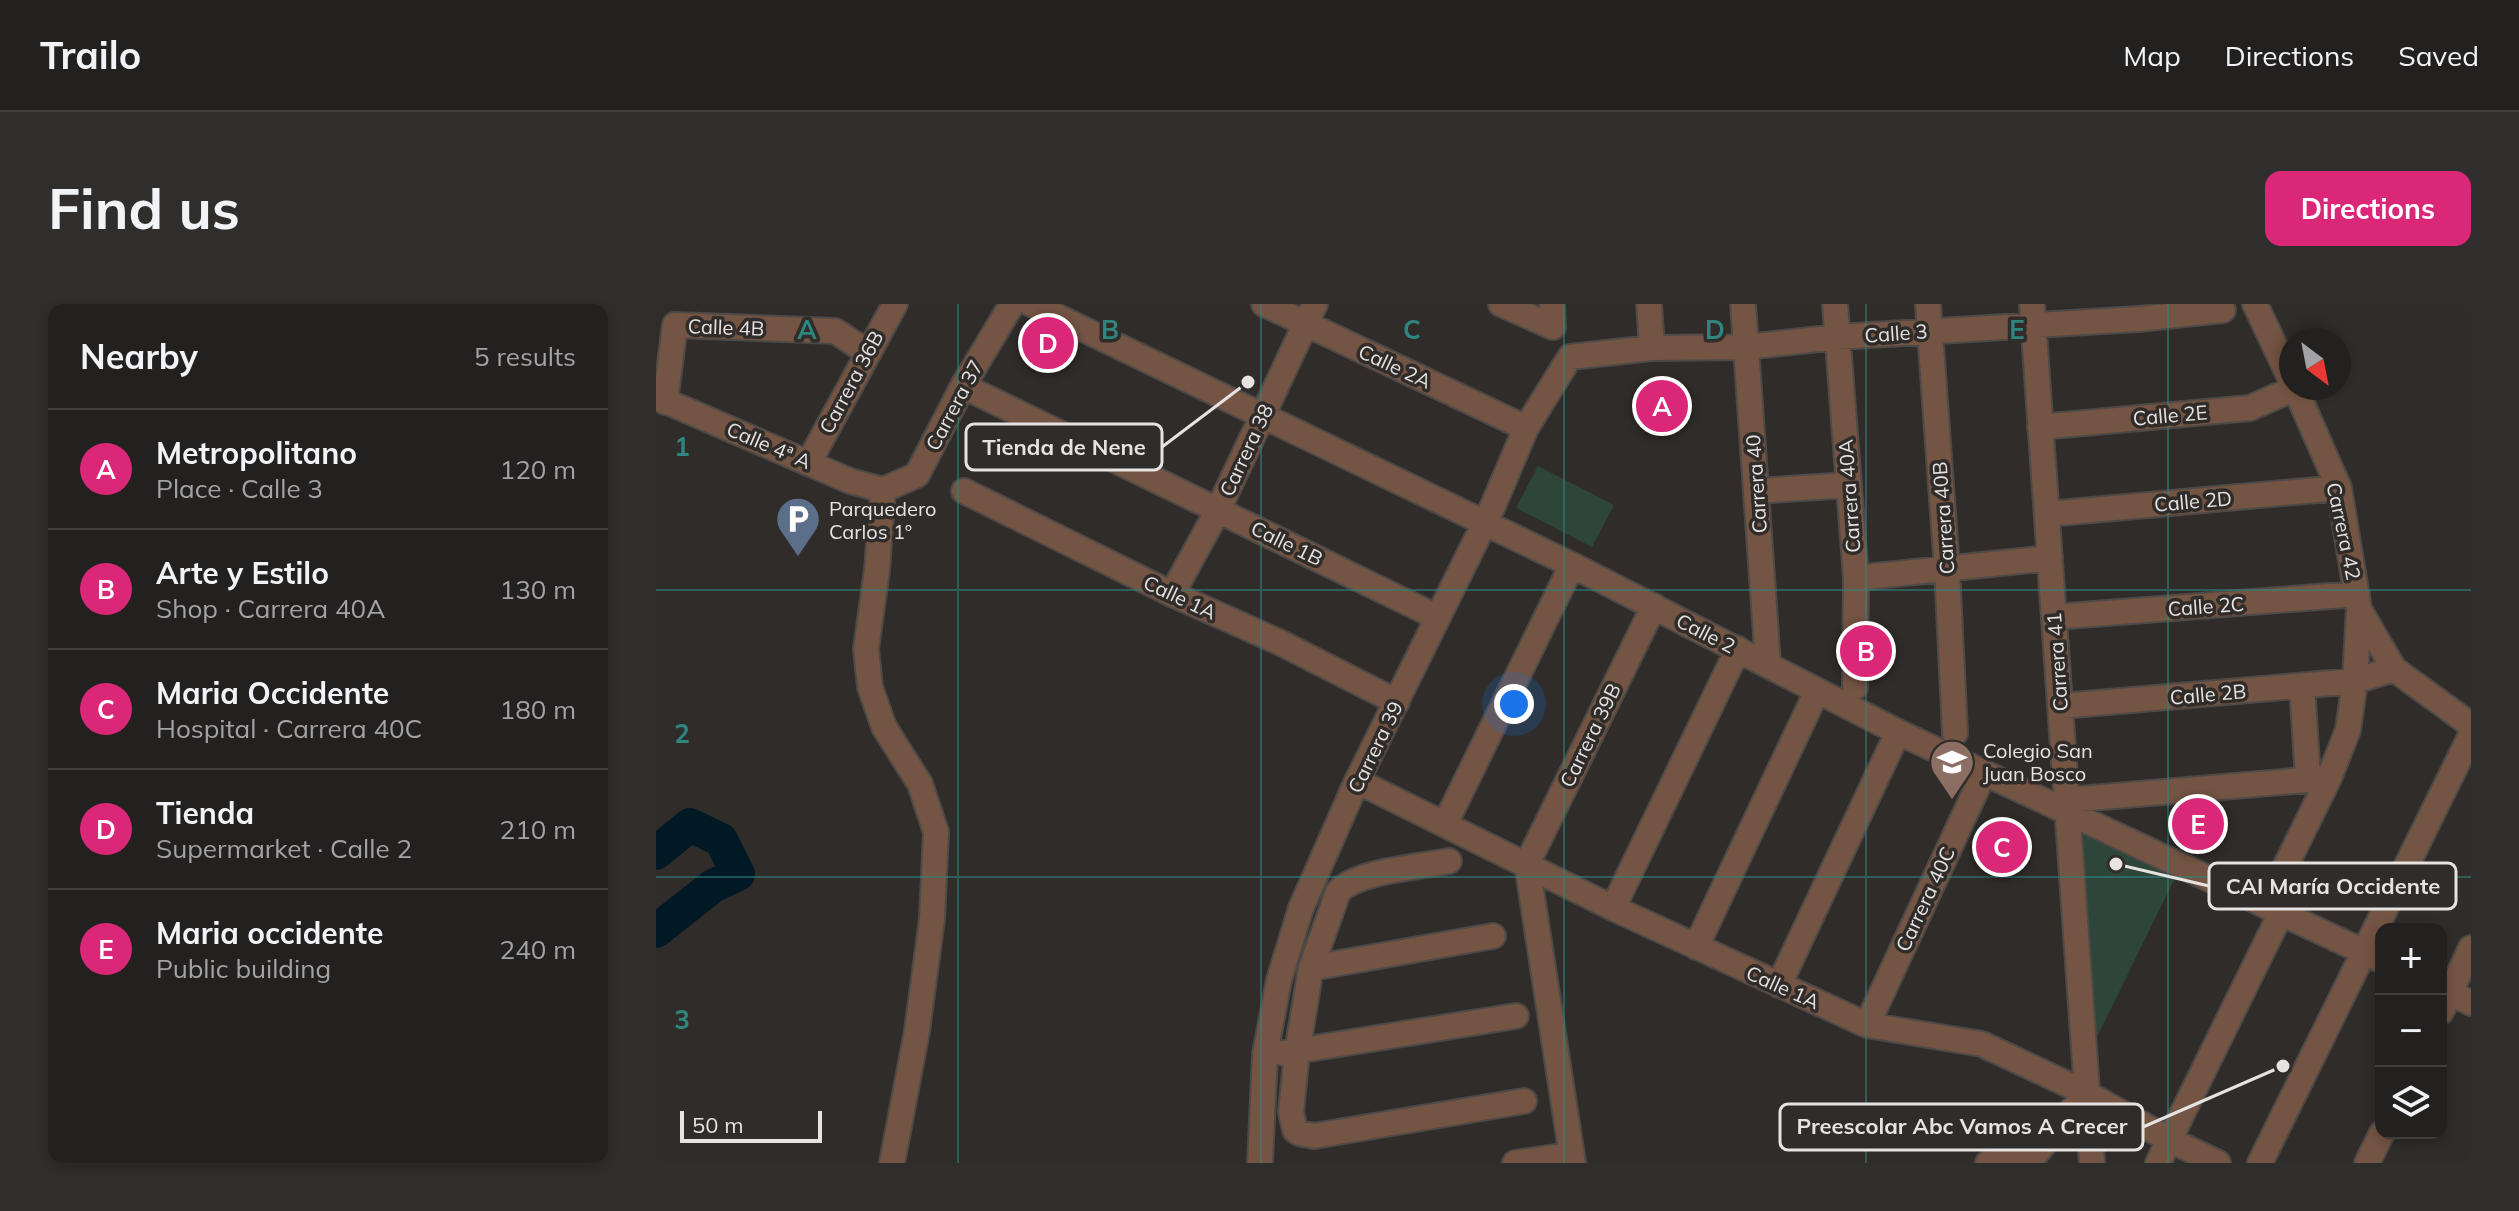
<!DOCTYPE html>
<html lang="en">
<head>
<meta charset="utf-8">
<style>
	body { margin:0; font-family:Mulish,sans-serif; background:#2f2e2d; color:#f1f3f6 }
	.controls { position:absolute; right:24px; bottom:24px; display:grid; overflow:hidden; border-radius:16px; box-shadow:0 4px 12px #0003 }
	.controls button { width:72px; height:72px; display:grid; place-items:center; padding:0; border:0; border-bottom:2px solid #403e3e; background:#232120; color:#f1f3f6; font:40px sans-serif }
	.compass { position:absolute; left:1623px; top:24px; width:72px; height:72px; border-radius:50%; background:#232120; box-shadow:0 4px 12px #0003; rotate:148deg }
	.scale { position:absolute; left:24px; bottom:20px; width:142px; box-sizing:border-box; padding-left:8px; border:4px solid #e6e3e2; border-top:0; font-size:22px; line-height:28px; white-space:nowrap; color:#e6e3e2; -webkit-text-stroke:6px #2f2c2a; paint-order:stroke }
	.you { position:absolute; left:858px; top:400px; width:28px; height:28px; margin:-20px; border:6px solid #fff; border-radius:50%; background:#1a73e8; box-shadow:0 0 0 12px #1a73e833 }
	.badge { display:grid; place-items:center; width:52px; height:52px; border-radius:50%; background:#db2777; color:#fff; font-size:26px; font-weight:700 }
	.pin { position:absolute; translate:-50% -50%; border:4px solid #fff; box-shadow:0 2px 8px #0006 }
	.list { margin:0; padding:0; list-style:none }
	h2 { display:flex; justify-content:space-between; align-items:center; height:104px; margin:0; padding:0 32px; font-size:34px }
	h2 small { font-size:26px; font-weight:400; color:#a3a3a5 }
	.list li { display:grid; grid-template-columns:52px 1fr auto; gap:24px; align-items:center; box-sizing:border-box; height:120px; padding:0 32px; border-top:2px solid #403e3e }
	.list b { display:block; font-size:30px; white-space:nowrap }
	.list p { margin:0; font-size:26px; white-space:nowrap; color:#a3a3a5 }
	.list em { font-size:26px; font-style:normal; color:#a3a3a5 }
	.icon { flex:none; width:44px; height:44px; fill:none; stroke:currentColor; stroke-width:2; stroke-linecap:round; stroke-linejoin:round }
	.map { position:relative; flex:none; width:1815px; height:859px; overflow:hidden; border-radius:16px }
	header { display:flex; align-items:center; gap:48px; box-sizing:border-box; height:112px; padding:0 40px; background:#232120; border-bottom:2px solid #403e3e }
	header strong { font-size:38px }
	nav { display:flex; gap:44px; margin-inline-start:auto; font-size:28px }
	.intro { display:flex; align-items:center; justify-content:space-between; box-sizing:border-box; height:192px; padding:0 48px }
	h1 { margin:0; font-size:56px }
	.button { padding:20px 36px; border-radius:16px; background:#db2777; color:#fff; font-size:28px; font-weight:700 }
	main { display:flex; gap:48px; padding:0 48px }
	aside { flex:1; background:#232120; border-radius:16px; box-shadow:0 4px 12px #0003 }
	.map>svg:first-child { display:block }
</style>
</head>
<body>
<header>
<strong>Trailo</strong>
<nav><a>Map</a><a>Directions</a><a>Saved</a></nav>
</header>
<div class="intro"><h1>Find us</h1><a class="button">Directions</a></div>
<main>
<aside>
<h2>Nearby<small>5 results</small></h2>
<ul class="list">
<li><span class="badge">A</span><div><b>Metropolitano</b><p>Place · Calle 3</p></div><em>120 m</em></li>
<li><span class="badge">B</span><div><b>Arte y Estilo</b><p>Shop · Carrera 40A</p></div><em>130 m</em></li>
<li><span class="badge">C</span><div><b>Maria Occidente</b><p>Hospital · Carrera 40C</p></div><em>180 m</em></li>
<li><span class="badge">D</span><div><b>Tienda</b><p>Supermarket · Calle 2</p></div><em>210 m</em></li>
<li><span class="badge">E</span><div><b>Maria occidente</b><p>Public building</p></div><em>240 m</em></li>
</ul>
</aside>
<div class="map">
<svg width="1815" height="859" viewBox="0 0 1815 859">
	<rect width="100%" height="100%" fill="#2f2c2a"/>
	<path fill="#2e4639" d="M882,162L958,201L936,243L860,204Z
		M1423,524L1520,572L1440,735Z"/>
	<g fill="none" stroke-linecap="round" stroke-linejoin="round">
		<path stroke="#001925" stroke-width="34" d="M0,549L34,521L65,536L82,570L57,582L0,627"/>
		<g stroke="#4c4947" stroke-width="28">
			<path id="minor" d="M375,0L916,261L1242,428L1725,656
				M608,0L870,124
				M845,0L897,23L896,0
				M993,0L996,44
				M1087,0L1112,360
				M1179,0L1200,274L1199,383
				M1272,0L1291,265L1299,429
				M1376,0L1436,859
				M1599,0L1635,76
				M307,82L781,313
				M0,93L194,177L227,186
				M9,98L19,21L179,27L211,48
				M1384,123L1594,104L1639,84
				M153,158L239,0
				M227,186L221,266L210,345L214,383L228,423L264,480L280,528L276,615L261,727L236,859
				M227,186L261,171L307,82L356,0
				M308,187L516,290L625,339L741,398
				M1100,187L1192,181
				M1391,210L1683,184
				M1200,274L1394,254
				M516,290L562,206L659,0
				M1703,305L1738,365L1815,421
				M1398,313L1701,290
				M1646,382L1652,475
				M1405,402L1699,377L1738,365
				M701,477L957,604L1211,721L1326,740L1430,789L1514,836L1562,859
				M1411,496L1673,474
				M789,520L916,261
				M793,557C765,563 700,567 682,588L655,664L641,748L635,808L639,826L643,829L658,832L868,797
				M1610,602L1673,474L1692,426L1699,377L1703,305L1683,184L1639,84
				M957,604L1082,345
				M1040,643L1161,387
				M655,664L837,632
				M1123,681L1242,428
				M1785,684L1815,699
				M1785,708L1815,644
				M1211,721L1328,469
				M627,749L860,712
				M1378,852L1430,789
				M604,859L609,750L623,676L645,604L701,477L836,204L870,124L914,53L996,44L1090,43L1181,33L1482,15L1567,6
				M859,859L914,851
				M917,859L871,560L998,302
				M1332,859L1378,852
				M1502,859L1625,609
				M1604,859L1815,431
				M1711,859L1726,829"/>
		</g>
		<use href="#minor" stroke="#745443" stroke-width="24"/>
	</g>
	<path fill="none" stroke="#2f867f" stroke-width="2" stroke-opacity="0.55" d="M302,0V859M605,0V859M908,0V859M1210,0V859M1512,0V859M0,286H1815M0,573H1815"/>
	<defs>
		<g id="parking-pin" transform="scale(2.3)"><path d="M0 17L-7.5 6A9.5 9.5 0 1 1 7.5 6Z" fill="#5c6f8a" stroke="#2f2c2a"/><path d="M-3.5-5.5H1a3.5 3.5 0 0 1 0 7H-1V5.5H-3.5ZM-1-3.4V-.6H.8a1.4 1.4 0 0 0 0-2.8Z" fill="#fff"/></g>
		<g id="school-pin" transform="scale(2.3)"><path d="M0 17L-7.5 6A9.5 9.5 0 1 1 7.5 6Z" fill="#8d6e63" stroke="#2f2c2a"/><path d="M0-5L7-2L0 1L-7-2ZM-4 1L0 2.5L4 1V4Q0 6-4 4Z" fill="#fff"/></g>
	</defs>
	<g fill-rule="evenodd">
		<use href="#parking-pin" x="142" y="215"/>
		<use href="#school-pin" x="1296" y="458"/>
	</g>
	<g text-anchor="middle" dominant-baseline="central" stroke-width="7" stroke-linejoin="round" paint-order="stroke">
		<g font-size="20" fill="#e6e3e2" stroke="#2f2c2a">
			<text transform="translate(70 23) rotate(2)">Calle 4B</text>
			<text transform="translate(1240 29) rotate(-4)">Calle 3</text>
			<text transform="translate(739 62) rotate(25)">Calle 2A</text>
			<text transform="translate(195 78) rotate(-62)">Carrera 36B</text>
			<text transform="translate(298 101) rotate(-62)">Carrera 37</text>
			<text transform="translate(1514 111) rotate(-5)">Calle 2E</text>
			<text transform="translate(113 141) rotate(23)">Calle 4ª A</text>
			<text transform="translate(590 146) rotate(-65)">Carrera 38</text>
			<text transform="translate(1100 180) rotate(-94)">Carrera 40</text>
			<text transform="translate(1193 192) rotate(-94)">Carrera 40A</text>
			<text transform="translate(1537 197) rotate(-5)">Calle 2D</text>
			<text transform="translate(1287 214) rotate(-94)">Carrera 40B</text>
			<text transform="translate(1688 227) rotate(78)">Carrera 42</text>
			<text transform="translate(631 239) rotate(26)">Calle 1B</text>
			<text transform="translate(524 293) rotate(25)">Calle 1A</text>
			<text transform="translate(1550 302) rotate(-4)">Calle 2C</text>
			<text transform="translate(1050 329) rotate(27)">Calle 2</text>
			<text transform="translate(1401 358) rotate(-94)">Carrera 41</text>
			<text transform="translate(1552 390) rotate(-5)">Calle 2B</text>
			<text transform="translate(934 431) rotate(-64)">Carrera 39B</text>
			<text transform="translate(719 443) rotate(-64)">Carrera 39</text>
			<text transform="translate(1269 595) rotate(-65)">Carrera 40C</text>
			<text transform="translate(1127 683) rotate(24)">Calle 1A</text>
		</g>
		<g font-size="20" fill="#e6e3e2" stroke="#2f2c2a" text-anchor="start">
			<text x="173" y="204">Parquedero<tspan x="173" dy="23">Carlos 1º</tspan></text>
			<text x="1327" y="446">Colegio San<tspan x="1327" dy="23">Juan Bosco</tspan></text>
		</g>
	</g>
	<g font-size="26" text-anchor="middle" font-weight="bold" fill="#2f867f" stroke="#2f2c2a" stroke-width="7" stroke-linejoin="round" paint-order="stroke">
		<text x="151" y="35">A</text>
		<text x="454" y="35">B</text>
		<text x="756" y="35">C</text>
		<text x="1059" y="35">D</text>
		<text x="1361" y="35">E</text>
		<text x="26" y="152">1</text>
		<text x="26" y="439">2</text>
		<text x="26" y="725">3</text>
	</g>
	<path fill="none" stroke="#e6e3e2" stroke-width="3" d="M592 78L506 143M1460 560L1553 582M1627 762L1487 823"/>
	<g fill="#e6e3e2" stroke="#2f2c2a" stroke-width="3">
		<circle cx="592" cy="78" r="8"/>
		<circle cx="1460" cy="560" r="8"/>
		<circle cx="1627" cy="762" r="8"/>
	</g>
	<g fill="#2f2c2a" stroke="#e6e3e2" stroke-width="3">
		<rect x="310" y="120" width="196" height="46" rx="8"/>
		<rect x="1553" y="559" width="247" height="46" rx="8"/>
		<rect x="1124" y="800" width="363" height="46" rx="8"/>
	</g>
	<g font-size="22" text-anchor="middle" font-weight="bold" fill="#e6e3e2">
		<text x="408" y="151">Tienda de Nene</text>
		<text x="1677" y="590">CAI María Occidente</text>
		<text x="1306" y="830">Preescolar Abc Vamos A Crecer</text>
	</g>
</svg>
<div class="controls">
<button>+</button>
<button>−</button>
<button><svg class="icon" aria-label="layers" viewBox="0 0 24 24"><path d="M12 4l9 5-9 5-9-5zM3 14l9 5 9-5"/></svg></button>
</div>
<svg class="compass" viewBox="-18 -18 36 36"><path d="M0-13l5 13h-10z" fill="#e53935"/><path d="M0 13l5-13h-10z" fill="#a3a3a5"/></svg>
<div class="scale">50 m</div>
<div class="you"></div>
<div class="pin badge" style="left:1006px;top:102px">A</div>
<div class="pin badge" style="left:1210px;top:347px">B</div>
<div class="pin badge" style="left:1346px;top:543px">C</div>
<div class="pin badge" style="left:392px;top:39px">D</div>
<div class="pin badge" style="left:1542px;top:520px">E</div>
</div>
</main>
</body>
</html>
